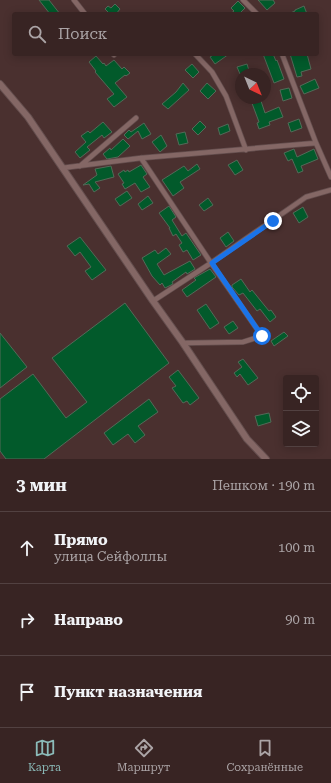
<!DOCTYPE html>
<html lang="ru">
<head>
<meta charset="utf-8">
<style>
	body { margin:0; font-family:"Roboto Serif",serif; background:#3f2c2b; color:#f1f3f6 }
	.controls { position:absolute; right:12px; bottom:12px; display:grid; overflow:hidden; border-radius:4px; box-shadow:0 2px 10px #0003 }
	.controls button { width:36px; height:36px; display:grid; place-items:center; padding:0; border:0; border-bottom:1px solid #524141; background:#382423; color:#f1f3f6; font:20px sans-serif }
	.compass { position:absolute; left:235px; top:68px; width:36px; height:36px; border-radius:50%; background:#382423; box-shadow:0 2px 10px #0003; rotate:137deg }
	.stop { position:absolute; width:12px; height:12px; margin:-9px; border:3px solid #1a73e8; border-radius:50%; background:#fff }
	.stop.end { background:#1a73e8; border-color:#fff; box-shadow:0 1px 4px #0008 }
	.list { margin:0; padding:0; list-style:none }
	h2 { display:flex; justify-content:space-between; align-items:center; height:52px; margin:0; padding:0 16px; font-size:17px }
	h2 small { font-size:13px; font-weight:400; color:#aba4a6 }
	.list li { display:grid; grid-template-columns:26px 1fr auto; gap:12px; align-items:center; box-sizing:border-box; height:72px; padding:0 16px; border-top:1px solid #524141 }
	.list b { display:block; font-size:15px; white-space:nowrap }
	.list p { margin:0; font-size:13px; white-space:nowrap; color:#aba4a6 }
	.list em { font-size:13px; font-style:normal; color:#aba4a6 }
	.icon { flex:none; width:22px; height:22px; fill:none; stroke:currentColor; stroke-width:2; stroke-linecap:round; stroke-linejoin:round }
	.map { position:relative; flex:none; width:331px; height:459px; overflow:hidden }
	.search { position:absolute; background:#382423; box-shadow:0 2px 10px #0003; left:12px; right:12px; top:12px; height:44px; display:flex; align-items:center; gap:10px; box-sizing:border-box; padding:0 14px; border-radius:4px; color:#aba4a6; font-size:15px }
	.sheet { height:268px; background:#382423 }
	nav { display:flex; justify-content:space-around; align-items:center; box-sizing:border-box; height:56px; border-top:1px solid #524141; background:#382423; font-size:11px; color:#aba4a6 }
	nav a { display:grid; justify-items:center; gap:2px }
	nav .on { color:#8bbbb9 }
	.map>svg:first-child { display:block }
</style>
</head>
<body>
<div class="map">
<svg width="331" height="459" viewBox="0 0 331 459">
	<rect width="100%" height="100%" fill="#4a302f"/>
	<path fill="#025a2b" stroke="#536a58" d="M39,0H49L60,14H50Z
		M258,0H273L275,3L267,10Z
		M238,1L245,8L239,14H230L234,11L231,8Z
		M115,4L120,9L116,14H110L105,9L108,6L111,8Z
		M304,6L307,14H288L295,11V10Z
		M215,54H229L215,64L210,57Z
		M263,54H273L276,61L277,60L284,79L274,83Z
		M290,54H307L311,69L301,72L302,76L297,77Z
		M96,56L103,64L104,63L106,66L114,60L122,69L124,67L130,73L126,76L125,75L115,83L127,97L114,107L107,99L114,94L95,72L96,71L89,62Z
		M192,64L199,72L193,78L185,70Z
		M247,64L250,74H240L237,67Z
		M315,79L319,88L304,94L300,86Z
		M183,83L189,90L168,109L162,104L176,92Z
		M207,83L216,91L208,99L200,91Z
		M289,88L292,98L283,101L280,90Z
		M250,98H260L265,113L279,107L283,117L269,122L270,125L259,129L257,123L259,122Z
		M299,119L302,128L291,132L288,123Z
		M200,121L206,127L198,135L192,129Z
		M103,122L112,132L104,138L102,135L87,147L90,150L80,158L75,152L86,142L81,136L88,131L90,133Z
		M144,123L151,134L142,139L138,131L128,139L124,135L129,130L131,132Z
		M228,124L230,131L220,135L218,128Z
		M185,132L188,143L179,145L176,134Z
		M161,135L167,146L160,152L152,142Z
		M123,139L130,146L118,157L107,159L103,154L110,148L111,150Z
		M294,149L297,157L314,149L318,159L301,166L303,171L298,173L292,159L288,161L284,153Z
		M237,160L243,170L235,175L228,165Z
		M197,164L200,169L180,182L184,188L173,196L162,180L184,166L188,171Z
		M141,165L147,174L143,177L150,187L141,192L135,183L125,189L122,184L124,183L118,174L124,170L125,172L128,170L129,172Z
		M111,166L114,177L95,182L100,188L94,192L89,184L83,185L97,175L95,169Z
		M127,191L132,198L120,206L115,199Z
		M148,196L153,203L142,210L138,204Z
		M208,198L213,205L204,211L199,205Z
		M169,206L176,217L172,220L182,236L186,233L201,255L193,260L187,250L183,252L179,245L182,243L176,234L173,236L169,228H170L159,213Z
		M303,207L308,217L299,223L293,213Z
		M228,232L234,241L226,247L220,238Z
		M80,237L106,270L92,280L85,271L91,267L80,252L75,256L67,246Z
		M166,248L171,254L157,264L164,275L190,261L195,269L187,274L186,272L172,282L173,284L165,288L162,283L160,285L152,276L142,258L155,250L158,254Z
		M210,269L216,277L187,297L182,290L196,280L194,278Z
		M241,279L250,292L252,290L269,311L271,310L276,317L270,322L260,309L257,311L243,293L239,295L232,287V285Z
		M125,303L169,363L44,459H6L0,451V399L33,374L66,418L87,402L52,358Z
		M206,304L219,323L210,329L197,310Z
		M233,321L238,328L229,334L224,327Z
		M284,332L288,336L274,346L271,341Z
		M0,333L27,367L0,388Z
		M243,359L258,378L248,385L240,374L237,377L234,373L242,367L238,362Z
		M178,370L199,398L190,405L187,401L183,403L172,388L176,386L169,377Z
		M149,399L158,412L138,426L145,435L135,443L128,434L113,445L104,433Z
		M269,413L271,422L258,426L255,416Z"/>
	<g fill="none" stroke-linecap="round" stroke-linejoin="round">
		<g stroke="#644e4e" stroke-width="6">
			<path id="minor" d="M74,0L85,14
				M243,0L257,14
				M113,54L114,55
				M195,54L212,72L226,96L246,150
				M282,54L316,143L331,177
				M141,158L211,263L262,336L243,342L183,343
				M80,166L136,118
				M62,168L141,158L316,143
				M153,301L211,263L306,197L331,190"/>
		</g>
		<g stroke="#644e4e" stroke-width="8">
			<path id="tertiary" d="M0,84L28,117L153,301L183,343L247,439L266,459"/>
		</g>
		<use href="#minor" stroke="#846765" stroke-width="4.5"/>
		<use href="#tertiary" stroke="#846765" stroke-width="6"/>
	</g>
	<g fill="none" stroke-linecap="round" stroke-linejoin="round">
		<path stroke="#1a73e8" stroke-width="5" d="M262,336L212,263L273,221"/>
	</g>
</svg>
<div class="controls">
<button><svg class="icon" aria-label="locate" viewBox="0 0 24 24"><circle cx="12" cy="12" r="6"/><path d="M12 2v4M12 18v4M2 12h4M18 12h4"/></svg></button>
<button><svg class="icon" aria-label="layers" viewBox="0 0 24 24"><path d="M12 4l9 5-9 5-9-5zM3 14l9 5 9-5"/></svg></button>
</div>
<svg class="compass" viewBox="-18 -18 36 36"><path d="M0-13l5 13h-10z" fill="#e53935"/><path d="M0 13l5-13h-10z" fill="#aba4a6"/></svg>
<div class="stop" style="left:262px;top:336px"></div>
<div class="stop end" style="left:273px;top:221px"></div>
<div class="search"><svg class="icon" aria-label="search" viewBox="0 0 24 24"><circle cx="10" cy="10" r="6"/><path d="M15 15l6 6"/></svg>Поиск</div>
</div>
<section class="sheet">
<h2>3 мин<small>Пешком · 190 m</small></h2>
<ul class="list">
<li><svg class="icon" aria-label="ahead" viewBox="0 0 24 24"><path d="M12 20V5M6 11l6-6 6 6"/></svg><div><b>Прямо</b><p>улица Сейфоллы</p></div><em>100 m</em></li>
<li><svg class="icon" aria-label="right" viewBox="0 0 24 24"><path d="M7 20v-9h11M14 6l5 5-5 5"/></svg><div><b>Направо</b></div><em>90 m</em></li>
<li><svg class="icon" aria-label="arrive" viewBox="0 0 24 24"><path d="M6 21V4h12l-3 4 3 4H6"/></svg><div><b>Пункт назначения</b></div></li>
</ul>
</section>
<nav>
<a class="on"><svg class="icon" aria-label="map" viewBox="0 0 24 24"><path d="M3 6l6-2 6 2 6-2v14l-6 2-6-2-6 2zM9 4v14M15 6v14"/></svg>Карта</a>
<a><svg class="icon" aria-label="directions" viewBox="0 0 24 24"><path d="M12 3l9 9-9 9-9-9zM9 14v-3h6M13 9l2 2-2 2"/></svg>Маршрут</a>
<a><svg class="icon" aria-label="saved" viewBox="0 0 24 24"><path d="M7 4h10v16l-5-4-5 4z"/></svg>Сохранённые</a>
</nav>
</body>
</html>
